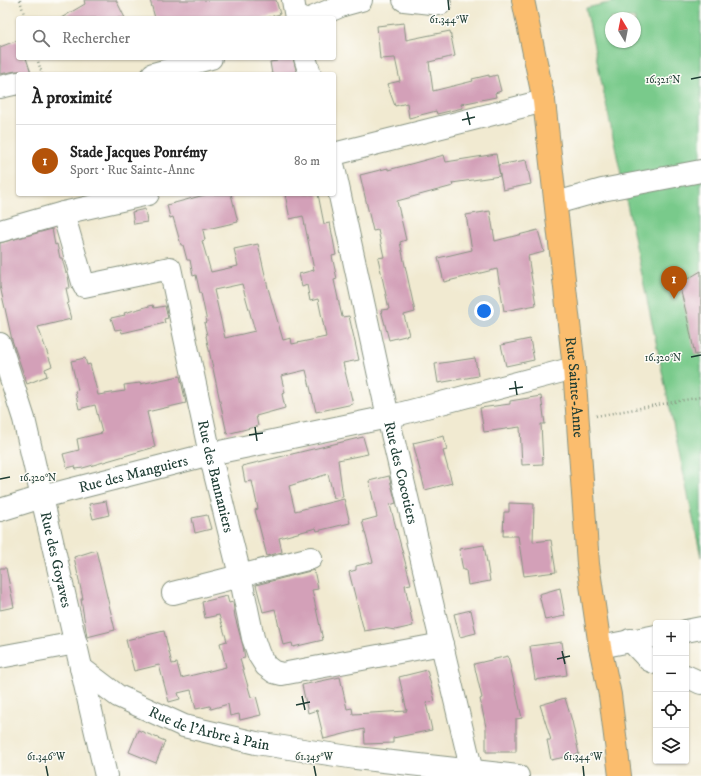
<!DOCTYPE html>
<html lang="fr">
<head>
<meta charset="utf-8">
<style>
	body { margin:0; font-family:"IM FELL DW Pica",serif; background:#f2f2f2; color:#222 }
	.controls { position:absolute; right:12px; bottom:12px; display:grid; overflow:hidden; border-radius:4px; box-shadow:0 1px 3px #0004 }
	.controls button { width:36px; height:36px; display:grid; place-items:center; padding:0; border:0; border-bottom:1px solid #e0e0e0; background:#fff; color:#222; font:20px sans-serif }
	.compass { position:absolute; left:605px; top:12px; width:36px; height:36px; border-radius:50%; background:#fff; box-shadow:0 1px 3px #0004; rotate:350deg }
	.you { position:absolute; left:484px; top:311px; width:14px; height:14px; margin:-10px; border:3px solid #fff; border-radius:50%; background:#1a73e8; box-shadow:0 0 0 6px #1a73e833 }
	.badge { display:grid; place-items:center; width:26px; height:26px; border-radius:50%; background:#b45309; color:#fff; font-size:13px; font-weight:700 }
	.pin { position:absolute; translate:-50% -33px; filter:drop-shadow(0 1px 2px #0008) }
	.pin::after { content:''; position:absolute; top:21px; width:14px; height:12px; background:inherit; clip-path:polygon(0 0,100% 0,50% 100%) }
	.list { margin:0; padding:0; list-style:none }
	h2 { display:flex; justify-content:space-between; align-items:center; height:52px; margin:0; padding:0 16px; font-size:17px }
	h2 small { font-size:13px; font-weight:400; color:#767676 }
	.list li { display:grid; grid-template-columns:26px 1fr auto; gap:12px; align-items:center; box-sizing:border-box; height:72px; padding:0 16px; border-top:1px solid #e0e0e0 }
	.list b { display:block; font-size:15px; white-space:nowrap }
	.list p { margin:0; font-size:13px; white-space:nowrap; color:#767676 }
	.list em { font-size:13px; font-style:normal; color:#767676 }
	.icon { flex:none; width:22px; height:22px; fill:none; stroke:currentColor; stroke-width:2; stroke-linecap:round; stroke-linejoin:round }
	.map { position:relative; flex:none; width:701px; height:776px; overflow:hidden }
	.search { position:absolute; background:#fff; box-shadow:0 1px 3px #0004; left:16px; top:16px; width:320px; height:44px; display:flex; align-items:center; gap:10px; box-sizing:border-box; padding:0 14px; border-radius:4px; color:#767676; font-size:15px }
	.panel { position:absolute; background:#fff; box-shadow:0 1px 3px #0004; left:16px; top:72px; width:320px; height:124px; border-radius:4px }
	.map>svg:first-child { display:block }
</style>
</head>
<body>
<div class="map">
<svg width="701" height="776" viewBox="0 0 701 776">
	<rect width="100%" height="100%" fill="#fdfcf7"/>
	<filter id="ink" filterUnits="userSpaceOnUse"><feTurbulence type="fractalNoise" baseFrequency=".025" numOctaves="2"/><feDisplacementMap in="SourceGraphic" scale="8" xChannelSelector="R" yChannelSelector="G"/><feConvolveMatrix kernelMatrix="1 2 1 2 8 2 1 2 1" color-interpolation-filters="sRGB"/></filter>
	<filter id="wash" filterUnits="userSpaceOnUse"><feTurbulence type="fractalNoise" baseFrequency=".012" numOctaves="4" result="noise"/><feDisplacementMap in="SourceGraphic" scale="16" xChannelSelector="R" yChannelSelector="G"/><feGaussianBlur stdDeviation="0.9" result="paint"/><feColorMatrix in="noise" values="0 0 0 0 0 0 0 0 0 0 0 0 0 0 0 0 0 1.4 0 .05"/><feComposite in="paint" operator="in"/></filter>
	<g filter="url(#wash)">
		<rect width="100%" height="100%" fill="#f1ead1"/>
		<path fill="#79ca8b" stroke="#4c8460" fill-rule="evenodd" d="M622,0H701V557L586,8ZM611,18H635V42H611Z"/>
		<g id="blocks">
			<path fill="#d3a0b8" fill-rule="evenodd" d="M84,0H116L125,18H61L85,4Z
				M150,0H276L280,14L266,18H155Z
				M404,23L406,40L450,31L455,56L429,62L433,91L473,81L472,79L489,75V77L497,75L501,91L495,93L496,97L461,104L462,108L437,114L436,111L409,118L407,103L395,106L387,84L400,81L395,58L380,59L377,26Z
				M18,40V58H26L31,73L26,74L21,71H16L0,74V47Z
				M277,58H293L297,74H272L270,62L277,61Z
				M496,154L500,176L452,183L453,186L397,201L406,240L400,242L415,312L404,315L409,335L389,340L381,310L389,309L378,258L384,257L378,230L373,231L360,175L388,168V170L444,155L446,162Z
				M526,160L531,184L503,190L498,165Z
				M208,194H231L238,222L203,230L205,240L202,241L211,272L238,266L234,249L258,244L268,288L283,340L291,338L292,344L326,337L318,299L310,301L307,285L302,287L299,274L314,270L303,216L290,219L285,194H318L324,224L330,223L336,255L332,256L337,279L334,280L342,317L349,316L359,360L343,363L353,404L316,412L306,370L281,376L285,393L282,394L285,408L256,416L258,426L227,434L206,336L207,335L204,323L207,322L201,293H200L196,275L193,276L190,260H187L183,245H181L173,217L170,218L167,205ZM242,284L255,331L225,338L214,290Z
				M145,209L147,222L134,224L132,212Z
				M490,211L495,241L538,230L544,252L528,256L536,305L504,311L497,269L444,282L438,258L472,250L466,215Z
				M52,229L55,245L57,244L60,258H62L66,273H67L68,276L70,288H66L69,303L67,304L71,319L38,327L52,366L45,369L47,376L27,384L12,340L0,286V243Z
				M701,271V354L695,355L686,312L679,284Z
				M153,305L154,308L165,306L168,318L164,319L165,323L122,333L121,329L115,330L111,318L125,315L124,313Z
				M530,339L534,360L506,366L501,345Z
				M85,358L87,365L90,364L98,395L125,391L124,385L140,383V384L180,376L186,403L147,412L155,447L83,468L76,469L75,466L67,468L63,454L79,450L77,439L102,433L95,405L79,409L75,391L78,390L71,361Z
				M475,358L478,376L438,383L435,364Z
				M541,396L545,424H541L543,464L522,465L520,427L484,432L480,408L510,404V401Z
				M444,436L447,450L443,451L452,483L425,490L413,443Z
				M363,437L368,454L338,460L343,497L334,498L328,474L289,486L295,511L344,499L350,523L317,531L316,528L279,538L282,552L267,556L255,510L258,509L252,481L245,482L242,466Z
				M389,476L396,503L390,505L411,584L405,585L413,626L395,630L383,628L364,631L349,572L356,570V566L373,562L362,521L377,517L369,481Z
				M106,501L109,515L93,519L89,504Z
				M509,503L534,504L533,542L551,540L556,572L524,576L518,536H503L504,512H509Z
				M207,515L211,529L195,533L192,518Z
				M484,545L490,581L468,585L466,570H463L459,549Z
				M96,550L115,630L87,637L81,599H83L74,557Z
				M0,568H6L14,607L0,610Z
				M314,570L318,589L312,590L323,640L293,647L292,643L283,645L275,609L263,612L256,585Z
				M560,588L565,616L545,620L539,594Z
				M227,596L229,603L233,602L235,617L243,646L245,658L240,659L251,697L256,696L261,715L240,720L239,714L230,716L228,704L211,709L210,706L196,709L191,690L178,693L180,699L169,702L159,665L134,671L126,640L164,631L172,664L177,663L181,678L226,667L220,643L227,641L219,615L205,618L202,602Z
				M471,610L476,633L460,637L454,614Z
				M562,642L567,675L535,680L530,646Z
				M508,656L522,718L516,719V752H486V727L480,699L482,698L474,664Z
				M427,670L435,701L426,703L432,730L393,738V743L365,744L364,729L324,739L317,710L308,713L302,685L340,677L347,709L352,708L353,714L407,711L399,677Z
				M565,698L572,721L579,754L551,760L547,740H551L540,705Z
				M138,730L165,741L156,763L129,752Z"/>
		</g>
	</g>
	<g filter="url(#ink)">
		<use href="#blocks" fill-opacity="0" stroke="#889482" stroke-width="1"/>
		<g fill="none" stroke-linecap="round" stroke-linejoin="round">
			<g stroke="#889482" stroke-width="24">
				<g id="minor">
					<path d="M293,0L296,18"/>
					<path d="M404,0L440,4"/>
					<path d="M312,18L343,5L361,0"/>
					<path d="M305,58L310,74"/>
					<path d="M153,74L211,58"/>
					<path d="M0,87L18,83"/>
					<path d="M334,154L544,101"/>
					<path id="s1" d="M334,168L388,417L473,776"/>
					<path d="M556,203L602,190L701,171"/>
					<path id="s2" d="M63,213L84,286L170,268L210,454L240,575L253,638L259,655L266,666L274,672L282,674L442,644"/>
					<path d="M0,231L63,213L148,194"/>
					<path id="s3" d="M0,344L24,419L106,776"/>
					<path id="s4" d="M0,510L42,497L210,454L388,417L574,368"/>
					<path d="M173,593L311,558"/>
					<path d="M686,631L701,628"/>
					<path d="M630,640L649,660L656,663"/>
					<path d="M600,647L656,636"/>
					<path d="M0,657L76,643"/>
					<path id="s5" d="M81,668L118,696L184,726L256,743L356,758L518,776"/>
					<path d="M686,676L701,683"/>
				</g>
			</g>
			<g stroke="#889482" stroke-width="24">
				<g id="major">
					<path id="s6" d="M523,0L544,101L574,368L588,564L600,647L610,695L620,776"/>
				</g>
			</g>
			<path stroke="#889482" stroke-width="2.5" stroke-dasharray="1 3" stroke-linecap="butt" d="M20,0L25,18
				M37,58L42,74
				M596,416L701,397"/>
			<use href="#minor" stroke="#fff" stroke-width="22"/>
			<use href="#major" stroke="#fbbd6e" stroke-width="22"/>
		</g>
	</g>
	<path fill="none" stroke="#1f3d34" stroke-width="1.5" d="M448,0L449,10M691,79L701,77M467,112L470,125M462,120L475,117M691,357L701,355M515,381L517,395M509,389L523,387M255,427L257,441M249,435L263,433M0,479L10,477M562,651L565,664M557,659L570,656M302,696L305,710M296,705L310,702M46,766L48,776M314,766L316,776M583,766L584,776"/>
	<g text-anchor="middle" dominant-baseline="central" stroke-width="3" stroke-linejoin="round" paint-order="stroke">
		<g font-size="15" fill="#1f3d34" stroke="#fdfcf7">
			<text stroke="none"><textPath href="#s6" startOffset="391">Rue Sainte-Anne</textPath></text>
			<text stroke="none"><textPath href="#s4" startOffset="138">Rue des Manguiers</textPath></text>
			<text stroke="none"><textPath href="#s1" startOffset="312">Rue des Cocotiers</textPath></text>
			<text stroke="none"><textPath href="#s2" startOffset="377">Rue des Bannaniers</textPath></text>
			<text stroke="none"><textPath href="#s3" startOffset="223">Rue des Goyaves</textPath></text>
			<text stroke="none"><textPath href="#s5" startOffset="144">Rue de l'Arbre à Pain</textPath></text>
		</g>
	</g>
	<g font-size="10" text-anchor="middle" fill="#1f3d34" stroke="#fdfcf7" stroke-width="3" stroke-linejoin="round" paint-order="stroke">
		<text x="449" y="23">61.344°W</text>
		<text x="663" y="83">16.321°N</text>
		<text x="663" y="361">16.320°N</text>
		<text x="38" y="481">16.320°N</text>
		<text x="46" y="760">61.346°W</text>
		<text x="314" y="760">61.345°W</text>
		<text x="583" y="760">61.344°W</text>
	</g>
</svg>
<div class="controls">
<button>+</button>
<button>−</button>
<button><svg class="icon" aria-label="locate" viewBox="0 0 24 24"><circle cx="12" cy="12" r="6"/><path d="M12 2v4M12 18v4M2 12h4M18 12h4"/></svg></button>
<button><svg class="icon" aria-label="layers" viewBox="0 0 24 24"><path d="M12 4l9 5-9 5-9-5zM3 14l9 5 9-5"/></svg></button>
</div>
<svg class="compass" viewBox="-18 -18 36 36"><path d="M0-13l5 13h-10z" fill="#e53935"/><path d="M0 13l5-13h-10z" fill="#767676"/></svg>
<div class="you"></div>
<div class="pin badge" style="left:674px;top:299px">1</div>
<div class="search"><svg class="icon" aria-label="search" viewBox="0 0 24 24"><circle cx="10" cy="10" r="6"/><path d="M15 15l6 6"/></svg>Rechercher</div>
<section class="panel">
<h2>À proximité<small></small></h2>
<ul class="list">
<li><span class="badge">1</span><div><b>Stade Jacques Ponrémy</b><p>Sport · Rue Sainte-Anne</p></div><em>80 m</em></li>
</ul>
</section>
</div>
</body>
</html>
